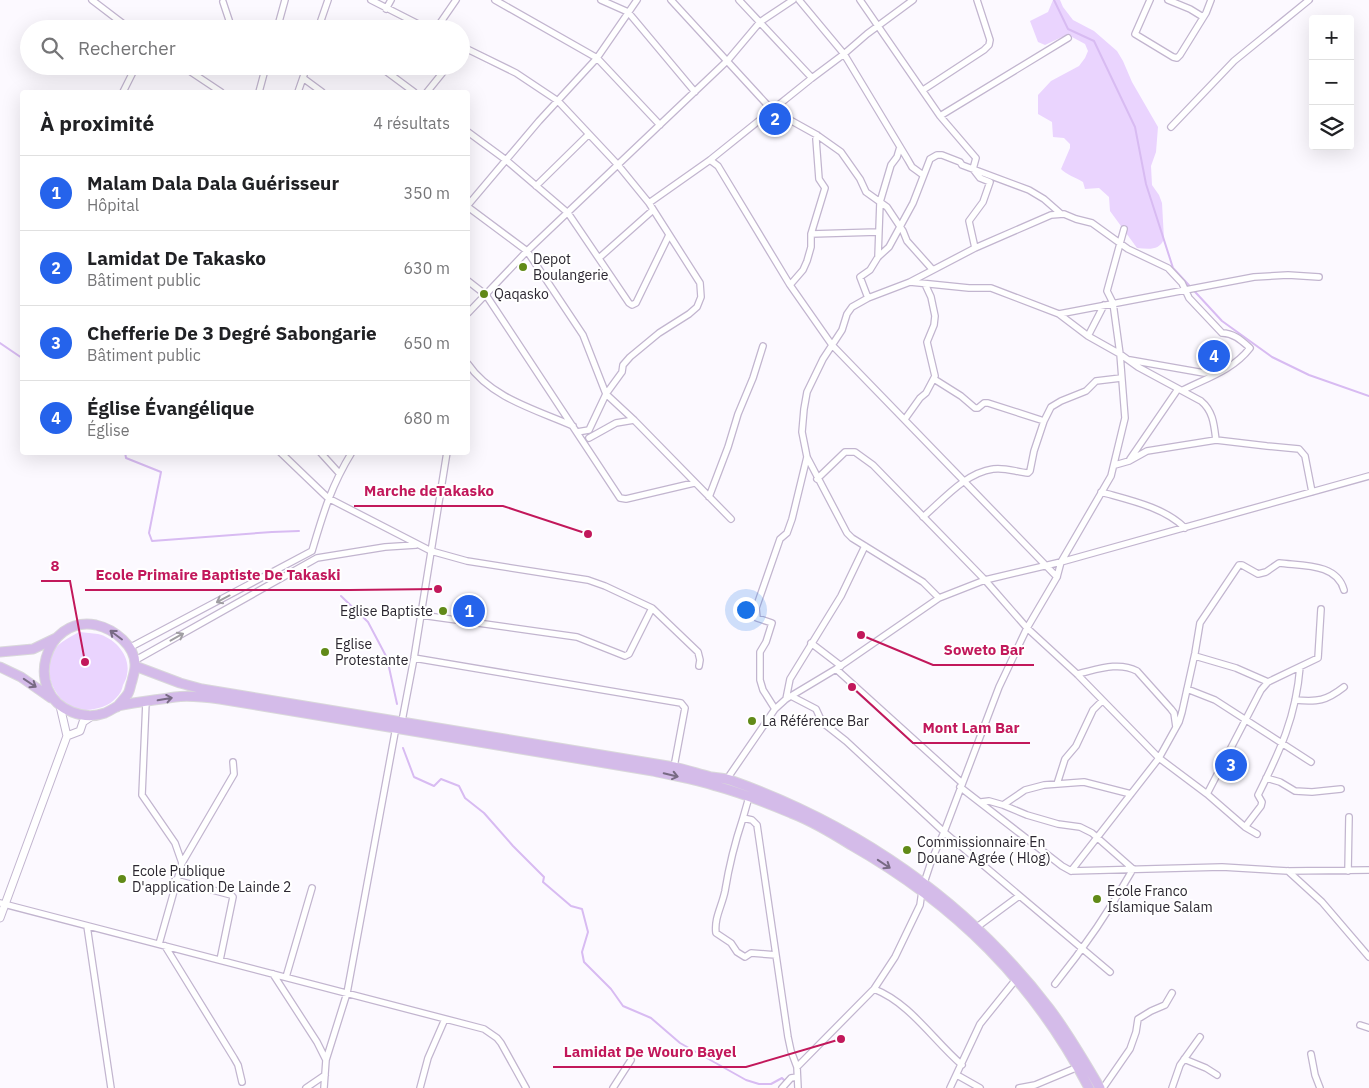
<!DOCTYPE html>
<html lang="fr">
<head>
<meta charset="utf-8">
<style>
	body { margin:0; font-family:"IBM Plex Sans",sans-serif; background:#f2f2f2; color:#202124 }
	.controls { position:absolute; right:15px; top:15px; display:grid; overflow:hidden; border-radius:5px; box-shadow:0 5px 20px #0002 }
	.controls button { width:45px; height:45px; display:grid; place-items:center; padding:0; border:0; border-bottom:1px solid #e0e0e0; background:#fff; color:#202124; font:25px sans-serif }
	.you { position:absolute; left:745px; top:609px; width:18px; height:18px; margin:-12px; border:4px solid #fff; border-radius:50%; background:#1a73e8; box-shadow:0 0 0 8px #1a73e833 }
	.badge { display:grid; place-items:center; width:32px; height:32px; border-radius:50%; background:#2563eb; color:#fff; font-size:16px; font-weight:700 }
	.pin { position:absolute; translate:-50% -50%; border:2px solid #fff; box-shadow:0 1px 5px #0006 }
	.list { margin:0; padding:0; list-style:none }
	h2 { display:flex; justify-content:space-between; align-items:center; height:65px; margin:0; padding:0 20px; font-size:21px }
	h2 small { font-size:16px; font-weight:400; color:#757577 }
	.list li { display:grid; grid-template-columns:32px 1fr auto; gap:15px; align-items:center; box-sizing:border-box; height:75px; padding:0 20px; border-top:1px solid #e0e0e0 }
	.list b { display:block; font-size:19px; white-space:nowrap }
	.list p { margin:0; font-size:16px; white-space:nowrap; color:#757577 }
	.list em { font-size:16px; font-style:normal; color:#757577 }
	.icon { flex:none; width:28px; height:28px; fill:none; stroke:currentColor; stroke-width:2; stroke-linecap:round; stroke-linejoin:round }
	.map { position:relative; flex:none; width:1369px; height:1088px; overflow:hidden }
	.search { position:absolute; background:#fff; box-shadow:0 5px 20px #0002; left:20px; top:20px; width:450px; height:55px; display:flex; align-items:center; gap:12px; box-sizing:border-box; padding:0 18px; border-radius:28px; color:#757577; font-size:19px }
	.panel { position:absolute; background:#fff; box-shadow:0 5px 20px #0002; left:20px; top:90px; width:450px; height:365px; border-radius:5px }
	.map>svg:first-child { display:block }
</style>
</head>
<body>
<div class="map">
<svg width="1369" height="1088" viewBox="0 0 1369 1088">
	<rect width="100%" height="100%" fill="#fcf9ff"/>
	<path fill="#ead4fe" d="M1053,0H1060L1063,7L1073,20L1094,31L1117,51L1123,61L1132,82L1158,127L1156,152L1151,166L1152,185L1159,195L1162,203L1164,239C1159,251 1149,249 1137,248L1110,211L1109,197L1099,188L1085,189L1083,182C1077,178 1065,174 1061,169L1070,148V144L1064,138L1053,137L1052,122L1038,114V95L1051,81L1079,66L1085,58L1088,51L1085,44L1072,37H1062L1045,45L1038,42L1030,21L1048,12Z
		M79,632C86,633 92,633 98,634C115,638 131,656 127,674C127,677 125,681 123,685C122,690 120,694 116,698C107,709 82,714 70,706C55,698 44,673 50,656C55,644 69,638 79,632Z"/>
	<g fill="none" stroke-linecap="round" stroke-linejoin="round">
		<path stroke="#d8bbf2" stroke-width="2" d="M1054,0L1068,29L1094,41L1135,127L1146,184L1173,268L1222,321L1272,357L1309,375L1369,396
			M0,343L22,358
			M125,452L126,458L161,472L149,533L152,541L272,532L299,531
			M341,596L368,622L387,658L397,704
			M403,748L414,777L434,786L441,779L459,786L465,798L484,813L513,846L544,877L543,882L571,906L582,909L588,932L582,952L584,962L611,989L623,1006L651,1018L680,1043L746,1080L759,1084H771L782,1078L785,1081"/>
		<g stroke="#c2b5cf" stroke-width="8">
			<path id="minor" d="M92,0L130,29
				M371,0L428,29
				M495,0L597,58L660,125
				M601,0L628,12L695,92
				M671,0L772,110L817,135L841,152L860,179L866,192L887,207L903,231L907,241L932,269
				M739,0L812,78
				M799,0L844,54L908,160L912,167L923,175
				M860,0L940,116L976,158L973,169L980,178L990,182L983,202L969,221L975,248
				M1150,0L1135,34L1173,57L1177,58L1180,55L1206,13L1211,0
				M1168,0L1190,9L1203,17
				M223,2L232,29
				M386,9L391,0
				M321,21L331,29
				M277,29L285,0
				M318,29L328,0
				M436,29L456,0
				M461,46L516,73L558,101L618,165L649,203L710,160L812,78L844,54L867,34L913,0
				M182,66L221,92
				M379,66L414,92
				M303,78L322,92
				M923,90L984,50L989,45L990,40L977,0
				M123,92L136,66
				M259,92L266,66
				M298,92L307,66
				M427,92L448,66
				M940,116L1068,38
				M1171,127L1234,61L1309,0
				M468,132L506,160L568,213L629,303L632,305L636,303L669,235
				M710,160L718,166L790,285L832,345L1057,577
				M536,186L589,134
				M649,203L700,283L701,297L697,307L689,314L659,333L630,357L623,365L622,372L606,394L634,420L731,519
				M468,205L539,121L597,58L637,0
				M468,207L527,251L583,335L606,394L589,430L577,432
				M811,234L878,232
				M878,257L880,202L891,165L897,157L900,147
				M599,258L653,210
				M468,281L486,295L620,498L626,499L694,483
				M910,282L975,248L1051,215L1064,214L1076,219L1092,223L1128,249L1168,268L1182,283L1189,298L1222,333C1234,333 1242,341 1250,348C1233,370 1207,378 1183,390
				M790,285L803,270L807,261L811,247V234L825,188L819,179L816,139L817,135
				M868,298L860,277L870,270L878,257L889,247L913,203L930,159L937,155H942L960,162L962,165L1029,190L1044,199L1060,213
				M468,313L527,251L728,60L760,22L793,0
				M1059,314L1254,277L1288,275L1319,277
				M1088,336L1104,305
				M1130,360L1204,373L1217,371
				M468,364C491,398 537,410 573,426
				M934,379L961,396L975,408H978L984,403H988L1044,421
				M905,419L920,398L926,393L935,376L927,342L934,325L935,316L931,297L925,284
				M589,438L616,423L634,420
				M280,452L328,498L431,551L467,561L588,580L605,586L652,608L698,652L700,660L699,666
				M320,452L339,473
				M1130,459L1178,389
				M1115,465L1129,461L1147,451L1216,440L1267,446L1299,449L1305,456L1312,492
				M817,479L845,452H855L873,465L985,580L1027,628L1077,674L1159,758L1207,794L1245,827L1257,834
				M1101,492C1129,500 1164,507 1185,528
				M709,497L728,447L738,414L753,378L763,346
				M923,517C943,500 965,473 993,469C1005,467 1016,472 1028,473L1030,471L1034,451L1044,421L1051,407L1061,401L1086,391L1096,381L1121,378
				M939,598L923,582L852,538L847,533L807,457L802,432L804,409L807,392L823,359L842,330L847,314L852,307L868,298L910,282L969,288H991L1059,314L1088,336L1120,354L1138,367L1201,401C1213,411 1214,424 1216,440
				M421,615L577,637L625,656L629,654L652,608
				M811,643L841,666
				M129,648L312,551C323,514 331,486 352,452
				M1195,656L1236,668L1268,682
				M414,658L681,703L685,708L674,767
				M134,661L317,558L385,547L416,545
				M836,669L962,783
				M1077,674C1096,670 1118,661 1137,671L1171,709L1174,713L1176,727
				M1187,689L1215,700L1311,762
				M791,696L816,709L822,722L846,741L944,832L1110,972
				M786,699L790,679L841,596L865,546
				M1295,700C1318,702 1326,701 1344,687
				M146,702L142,795L175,843L182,863L159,944
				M775,709L763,690L760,680V652L766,642L772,623L757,618L756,608L780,539L787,533L792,519L807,457
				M402,721L414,658L447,452
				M1266,778L1280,782L1295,791L1312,792L1341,789
				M727,779L775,709L786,699L836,669L939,598L985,580L1061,562L1369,476
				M1057,784L1065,759L1076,746L1093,710L1102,701
				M960,787L1062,866L1071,871L1222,867L1288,871L1369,870
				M1207,794L1261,690L1268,682L1318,658L1321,609
				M749,797L743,818L752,820L757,825L788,1037L791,1051L797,1067L798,1088
				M981,802L989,801L1003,805L1025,790L1044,785L1084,782L1131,794
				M1003,805L1027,815L1058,824L1080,827L1092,833L1133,869C1110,910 1084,948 1055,984
				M743,818C735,842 729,866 725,891C722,906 714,918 716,933L731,943L737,952L745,957L751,953L776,955
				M1245,827L1261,806L1262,802L1258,795C1280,751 1296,717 1300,667
				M182,863L234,774L233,762
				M1071,871L1159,758L1179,722L1182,712L1195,653L1200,623L1239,565H1242L1258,574L1266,572L1279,563C1302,566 1337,563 1344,590
				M1288,871L1322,902L1369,957
				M1348,871L1349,817
				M175,880L231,895L233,897L220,960
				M924,883L932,859L944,832L999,687L1027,628L1057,577L1061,562L1111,476L1125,418L1120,354L1113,303L1107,291L1124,229
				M0,903L484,1029L497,1038L501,1043L526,1088
				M87,926L111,1088
				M977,927L1019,896
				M165,946L234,1058L238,1065L242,1082
				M273,974L317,1042L326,1060L324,1088
				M286,977L312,888
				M874,989C910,1003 933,1040 962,1065
				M1360,1025L1369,1028
				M1311,1054L1315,1075L1320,1088
				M1184,1059L1206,1068L1217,1075
				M326,1060L347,993L396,727
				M797,1067L874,989L895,957L920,905L922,891
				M957,1075L980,1088
				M306,1088L325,1075
				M420,1088L428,1058L445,1019
				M613,1088L631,1060
				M782,1088L791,1078L797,1077
				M950,1088L980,1024L1017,978
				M1019,1088L1035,1085L1078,1067
				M1103,1088L1130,1049L1136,1032L1138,1019L1151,1011L1165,1005L1172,993
				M1172,1088L1180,1065L1200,1037"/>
		</g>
		<g stroke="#c2b5cf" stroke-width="9">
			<path id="tertiary" d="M67,736L80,731L83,722L92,716
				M0,918L67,736L60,706"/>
		</g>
		<g stroke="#d9d8da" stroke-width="11">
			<path id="primary" d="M0,652L33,649L56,638
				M135,666L180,683L202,689L674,767C687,770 699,774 711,777C717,778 724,778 730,780C857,825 967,901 1049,1008C1068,1033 1084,1061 1100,1088
				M0,667L21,677L51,698
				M117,707C120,703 124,699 127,695C130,692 130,686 132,681C133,676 135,671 135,666C136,646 114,629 96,625C44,615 23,693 72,712C82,716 94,717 105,713C110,711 114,708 118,706C136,702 156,700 175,697C190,695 205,697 220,699L653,771C674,776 696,779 716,786C742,793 767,803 791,813C812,821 832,833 851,845C955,904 1034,982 1089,1088"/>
		</g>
		<use href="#minor" stroke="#fff" stroke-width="5.5"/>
		<use href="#tertiary" stroke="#fff" stroke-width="7"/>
		<use href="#primary" stroke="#d4bbe9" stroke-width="9"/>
	</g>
	<defs><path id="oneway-shaft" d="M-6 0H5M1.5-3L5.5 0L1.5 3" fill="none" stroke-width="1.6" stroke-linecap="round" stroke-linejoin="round" transform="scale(1.25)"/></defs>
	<g stroke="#a09ea2">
		<use href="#oneway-shaft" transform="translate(223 599) rotate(152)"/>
		<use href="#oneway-shaft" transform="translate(177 637) rotate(-29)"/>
	</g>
	<g stroke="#786a84">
		<use href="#oneway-shaft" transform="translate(116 635) rotate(-143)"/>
		<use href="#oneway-shaft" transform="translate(30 683) rotate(34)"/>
		<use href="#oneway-shaft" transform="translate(165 699) rotate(-10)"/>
		<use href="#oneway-shaft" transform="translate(671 775) rotate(13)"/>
		<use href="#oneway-shaft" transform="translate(884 864) rotate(34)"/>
	</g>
	<g fill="#618a18" stroke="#fff" stroke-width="2">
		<circle cx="523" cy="267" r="5"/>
		<circle cx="484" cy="294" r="5"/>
		<circle cx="443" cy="611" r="5"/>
		<circle cx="325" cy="652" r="5"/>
		<circle cx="752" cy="721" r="5"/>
		<circle cx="907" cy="850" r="5"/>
		<circle cx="122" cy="879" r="5"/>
		<circle cx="1097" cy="899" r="5"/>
	</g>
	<g text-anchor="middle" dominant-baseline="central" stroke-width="4" stroke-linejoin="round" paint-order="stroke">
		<g font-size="14" fill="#2c2731" stroke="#fff" text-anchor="start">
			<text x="533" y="259">Depot<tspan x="533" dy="16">Boulangerie</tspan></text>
			<text x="494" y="294">Qaqasko</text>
			<text x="433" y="611" text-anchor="end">Eglise Baptiste</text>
			<text x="335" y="644">Eglise<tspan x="335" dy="16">Protestante</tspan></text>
			<text x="762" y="721">La Référence Bar</text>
			<text x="917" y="842">Commissionnaire En<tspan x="917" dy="16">Douane Agrée ( Hlog)</tspan></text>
			<text x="132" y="871">Ecole Publique<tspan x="132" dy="16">D'application De Lainde 2</tspan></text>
			<text x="1107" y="891">Ecole Franco<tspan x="1107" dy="16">Islamique Salam</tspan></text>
		</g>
	</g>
	<path fill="none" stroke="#c2185b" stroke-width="2" d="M588 534L503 506H354M85 662L70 581H41M438 589L350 590H85M861 635L933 665H1034M852 687L913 743H1030M841 1039L746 1067H553"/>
	<g fill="#c2185b" stroke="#fff" stroke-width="2">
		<circle cx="588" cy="534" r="5"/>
		<circle cx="85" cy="662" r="5"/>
		<circle cx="438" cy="589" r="5"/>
		<circle cx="861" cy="635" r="5"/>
		<circle cx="852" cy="687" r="5"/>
		<circle cx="841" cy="1039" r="5"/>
	</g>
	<g font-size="15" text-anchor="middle" font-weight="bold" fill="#c2185b" stroke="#fff" stroke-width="4" stroke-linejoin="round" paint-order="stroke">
		<text x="429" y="496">Marche deTakasko</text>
		<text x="55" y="571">8</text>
		<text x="218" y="580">Ecole Primaire Baptiste De Takaski</text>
		<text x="984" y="655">Soweto Bar</text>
		<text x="971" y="733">Mont Lam Bar</text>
		<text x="650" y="1057">Lamidat De Wouro Bayel</text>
	</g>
</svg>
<div class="controls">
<button>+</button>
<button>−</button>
<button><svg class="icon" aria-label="layers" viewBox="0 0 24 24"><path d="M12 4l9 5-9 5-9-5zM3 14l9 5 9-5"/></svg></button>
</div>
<div class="you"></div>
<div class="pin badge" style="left:469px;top:611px">1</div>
<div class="pin badge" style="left:775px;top:119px">2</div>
<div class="pin badge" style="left:1231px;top:765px">3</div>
<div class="pin badge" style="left:1214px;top:356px">4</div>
<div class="search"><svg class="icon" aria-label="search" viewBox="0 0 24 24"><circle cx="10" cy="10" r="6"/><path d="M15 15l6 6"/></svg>Rechercher</div>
<section class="panel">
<h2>À proximité<small>4 résultats</small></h2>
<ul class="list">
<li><span class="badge">1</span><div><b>Malam Dala Dala Guérisseur</b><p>Hôpital</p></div><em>350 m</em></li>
<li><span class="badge">2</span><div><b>Lamidat De Takasko</b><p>Bâtiment public</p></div><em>630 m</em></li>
<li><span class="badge">3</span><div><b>Chefferie De 3 Degré Sabongarie</b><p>Bâtiment public</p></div><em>650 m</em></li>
<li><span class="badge">4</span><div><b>Église Évangélique</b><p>Église</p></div><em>680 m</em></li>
</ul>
</section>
</div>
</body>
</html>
